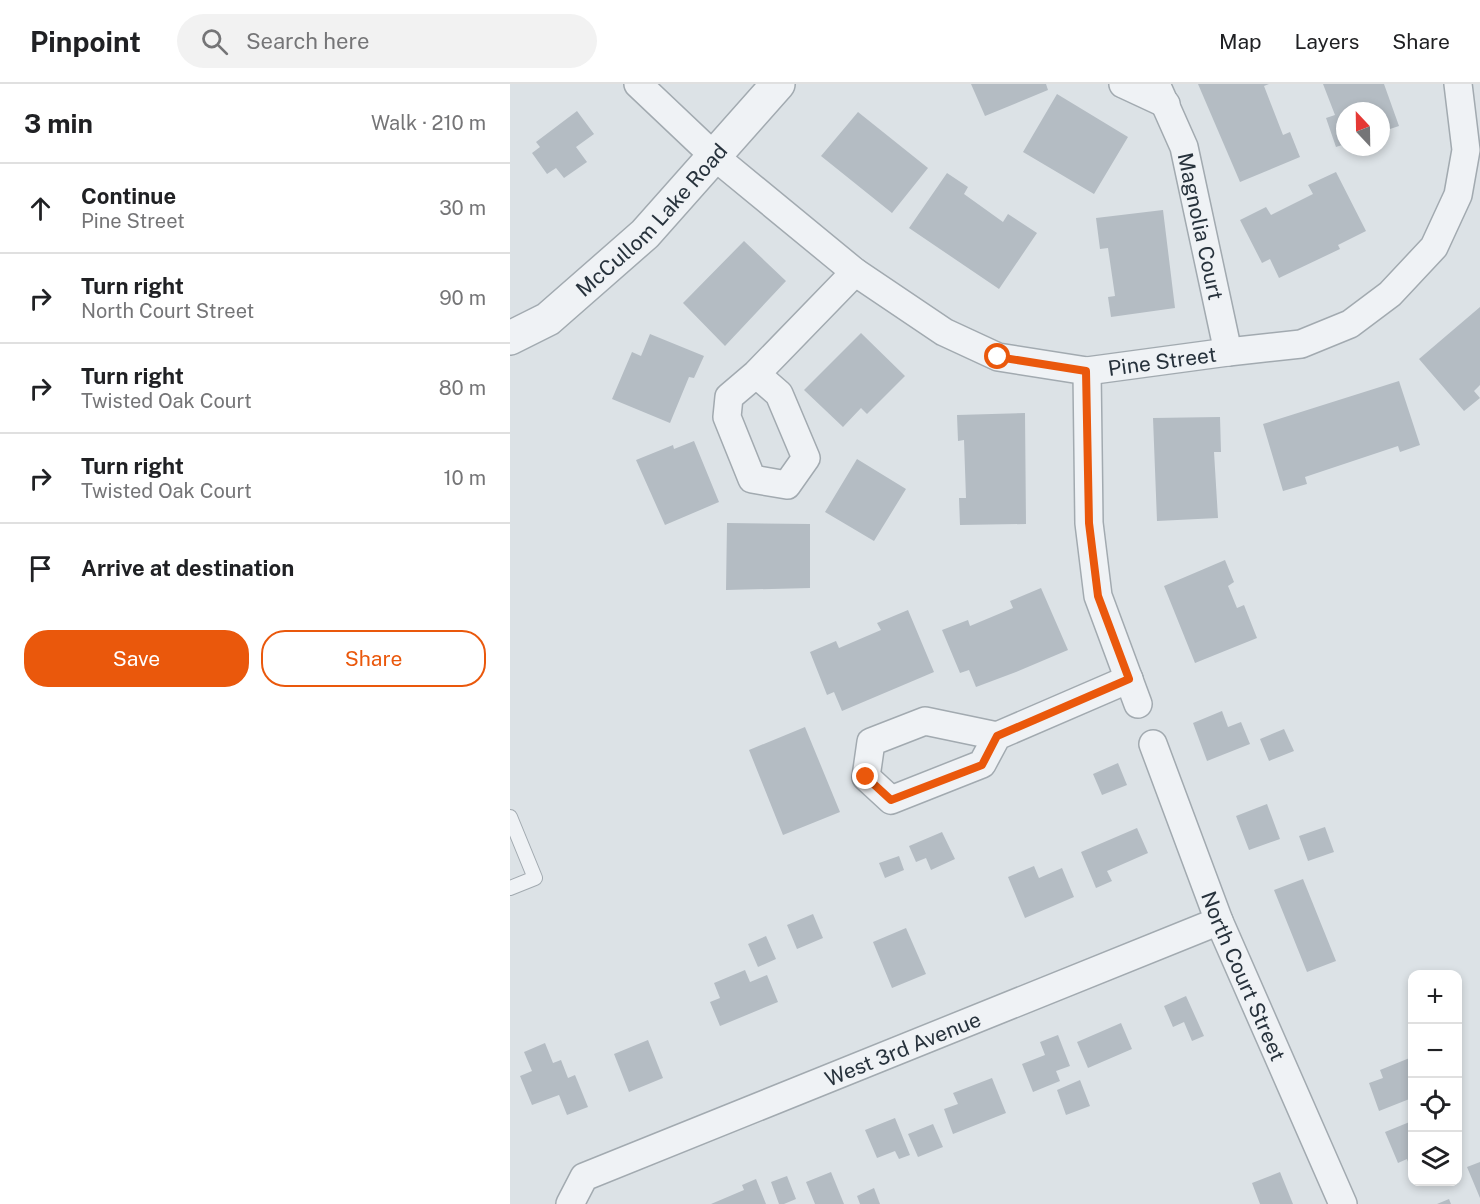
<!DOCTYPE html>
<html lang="en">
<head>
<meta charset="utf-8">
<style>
	body { margin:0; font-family:"Public Sans",sans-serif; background:#f2f2f2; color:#202124 }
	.controls { position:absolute; right:18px; bottom:18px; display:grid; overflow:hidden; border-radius:12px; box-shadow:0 3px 9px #0003 }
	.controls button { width:54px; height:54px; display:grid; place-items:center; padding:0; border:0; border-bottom:2px solid #e0e0e0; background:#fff; color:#202124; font:30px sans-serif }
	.compass { position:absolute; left:826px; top:18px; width:54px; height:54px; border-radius:50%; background:#fff; box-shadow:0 3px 9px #0003; rotate:338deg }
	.stop { position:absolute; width:18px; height:18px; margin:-14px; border:4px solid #ea580c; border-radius:50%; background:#fff }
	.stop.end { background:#ea580c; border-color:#fff; box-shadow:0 2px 6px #0008 }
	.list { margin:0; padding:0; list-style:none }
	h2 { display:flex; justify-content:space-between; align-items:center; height:78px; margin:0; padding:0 24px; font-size:26px }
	h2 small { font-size:20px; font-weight:400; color:#757577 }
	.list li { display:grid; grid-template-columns:39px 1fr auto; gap:18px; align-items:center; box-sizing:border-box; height:90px; padding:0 24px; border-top:2px solid #e0e0e0 }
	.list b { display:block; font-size:22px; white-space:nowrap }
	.list p { margin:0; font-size:20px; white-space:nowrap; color:#757577 }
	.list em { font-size:20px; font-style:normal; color:#757577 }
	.actions { display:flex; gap:12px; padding:18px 24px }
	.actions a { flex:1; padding:14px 0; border:2px solid #ea580c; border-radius:24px; text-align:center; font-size:21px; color:#ea580c }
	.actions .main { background:#ea580c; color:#fff }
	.icon { flex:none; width:33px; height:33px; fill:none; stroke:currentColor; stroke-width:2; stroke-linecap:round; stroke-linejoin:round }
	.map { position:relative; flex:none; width:970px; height:1120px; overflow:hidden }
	header { display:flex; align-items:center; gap:36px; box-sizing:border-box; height:84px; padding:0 30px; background:#fff; border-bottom:2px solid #e0e0e0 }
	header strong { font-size:28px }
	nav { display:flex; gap:33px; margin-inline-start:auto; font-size:21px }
	.search { width:420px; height:54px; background:#f2f2f2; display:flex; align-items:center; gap:15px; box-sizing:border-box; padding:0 21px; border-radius:33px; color:#757577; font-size:22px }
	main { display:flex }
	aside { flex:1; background:#fff }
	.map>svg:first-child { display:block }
</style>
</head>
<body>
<header>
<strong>Pinpoint</strong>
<div class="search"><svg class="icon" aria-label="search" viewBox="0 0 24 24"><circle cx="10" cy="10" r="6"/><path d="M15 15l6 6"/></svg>Search here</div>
<nav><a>Map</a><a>Layers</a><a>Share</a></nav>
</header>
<main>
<aside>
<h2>3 min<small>Walk · 210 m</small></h2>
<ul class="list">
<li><svg class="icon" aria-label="ahead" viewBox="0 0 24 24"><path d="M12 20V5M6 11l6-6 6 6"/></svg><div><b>Continue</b><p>Pine Street</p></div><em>30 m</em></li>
<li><svg class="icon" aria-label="right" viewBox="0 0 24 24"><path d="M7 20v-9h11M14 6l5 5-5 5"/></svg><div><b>Turn right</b><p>North Court Street</p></div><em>90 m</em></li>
<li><svg class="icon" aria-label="right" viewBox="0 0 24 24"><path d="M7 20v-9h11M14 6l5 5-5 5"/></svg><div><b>Turn right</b><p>Twisted Oak Court</p></div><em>80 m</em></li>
<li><svg class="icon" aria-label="right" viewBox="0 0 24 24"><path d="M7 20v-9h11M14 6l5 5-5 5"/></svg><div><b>Turn right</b><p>Twisted Oak Court</p></div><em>10 m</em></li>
<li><svg class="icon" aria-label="arrive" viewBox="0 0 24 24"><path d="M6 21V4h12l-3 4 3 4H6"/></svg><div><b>Arrive at destination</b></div></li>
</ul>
<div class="actions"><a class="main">Save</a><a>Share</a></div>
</aside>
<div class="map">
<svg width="970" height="1120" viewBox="0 0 970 1120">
	<rect width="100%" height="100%" fill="#dce2e6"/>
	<path fill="#b4bcc3" d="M461,0H536L538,6L475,32Z
		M688,0H759L754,2L773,51L780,48L790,73L730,98Z
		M813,0H874L889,42L871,48V27H835V60L826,63L816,34L825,31Z
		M547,10L618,53L584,110L513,68Z
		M67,27L84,50L66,63L77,78L54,94L46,84L37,90L22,69L30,63L26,58Z
		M348,28L418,84L382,129L311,72Z
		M826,88L856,147L828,161L830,165L769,194L760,175L752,179L730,136L756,123L761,131L803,110L798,101Z
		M437,89L458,103L454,110L493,138L498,130L527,149L489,205L399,144Z
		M653,126L665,224L601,233L598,213L605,212L598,164L590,165L586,134Z
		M234,157L276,197L215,262L173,219Z
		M970,223V301L964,307L970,314L954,327L909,275Z
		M351,249L395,292L357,330L351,324L333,343L294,306Z
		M140,250L194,272L184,294L179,293L160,339L102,315L122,268L131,272Z
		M889,297L910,361L890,368L888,362L795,393L797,400L773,407L753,340Z
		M515,329L516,440L450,441L449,414H456L454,356L448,357L447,331Z
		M710,333L711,368H704L708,434L647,437L643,334Z
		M184,357L209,418L155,441L126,376L163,361L164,365Z
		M347,375L396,405L364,457L315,428Z
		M217,439L300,440V504L216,506Z
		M715,476L724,498L718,502L727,524L734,521L747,554L685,579L654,502Z
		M531,504L558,566L506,588L466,603L459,586L450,589L432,546L458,536L460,542L503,524L500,517Z
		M398,526L424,588L332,627L324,608L317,611L300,568L326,557L329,564L371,546L367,539Z
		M712,627L718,643L731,638L740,660L697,677L683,639Z
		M295,643L330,728L273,751L239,666Z
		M774,645L784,667L759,677L750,655Z
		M608,679L617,701L592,711L583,690Z
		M757,720L770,755L739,766L726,732Z
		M815,743L824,768L798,777L789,752Z
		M627,744L638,769L597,787L602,797L586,804L571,768Z
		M432,748L445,775L421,786L416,774L406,778L399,762Z
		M389,772L394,786L375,794L369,779Z
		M524,782L529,794L552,784L564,813L515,834L498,793Z
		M793,795L826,877L797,888L764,806Z
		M303,830L313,854L287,865L277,841Z
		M396,844L416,890L382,904L363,858Z
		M256,852L266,875L248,883L238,860Z
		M235,886L240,898L257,891L268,918L210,942L200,918L210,914L204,899Z
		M676,912L694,952L682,957L674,938L663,943L654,922Z
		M611,939L622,965L578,984L567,958Z
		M548,951L560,982L546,987L550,997L523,1008L512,980L535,971L530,958Z
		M138,956L153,994L119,1008L104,970Z
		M35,959L43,979L51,976L58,994L65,991L78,1023L57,1031L49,1011L22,1021L10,992L22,987L14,968Z
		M902,973V996L899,997L902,1006V1014L869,1027L859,999L873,994L870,986Z
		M482,994L496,1029L443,1050L434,1025L448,1020L443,1009Z
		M570,996L580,1022L556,1031L547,1006Z
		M385,1034L400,1071L389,1075L385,1067L367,1074L355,1046Z
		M902,1037V1089L897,1075L888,1079L875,1048Z
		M423,1040L433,1063L408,1073L398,1050Z
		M970,1078V1114L957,1083Z
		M321,1088L334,1120H305L296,1098Z
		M770,1088L783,1120H750L742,1099Z
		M277,1092L286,1115L274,1120H269L261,1098Z
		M246,1095L256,1120H201L234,1106L232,1101Z
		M364,1104L370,1120H350L347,1112Z
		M939,1115L941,1120H927Z"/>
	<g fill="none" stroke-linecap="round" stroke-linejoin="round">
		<g stroke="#a2aab0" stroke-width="16">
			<path id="service" d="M0,733L25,794L0,804"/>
		</g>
		<g stroke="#a2aab0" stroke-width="30">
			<g id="minor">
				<path id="s1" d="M128,0L204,72L345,188L434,248L488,273L577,287L718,268L791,260L840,240L880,210L924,163L948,111L956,66L948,0"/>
				<path d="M613,0L656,20"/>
				<path id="s2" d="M646,0L674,63L718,268"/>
				<path d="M577,287L579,439L588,512L628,620"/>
				<path d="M246,290L269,310L296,374L277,401L242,395L217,333L219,313L246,290L345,188"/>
				<path d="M487,652L472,680L381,716L356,693L361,658L415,637L487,652L619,595"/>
				<path id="s3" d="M643,660L709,837L833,1120"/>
				<path id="s4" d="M60,1120L74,1093L709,837"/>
			</g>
		</g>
		<g stroke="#a2aab0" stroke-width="36">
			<g id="tertiary">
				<path id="s5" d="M0,254L38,235L135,150L268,0"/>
			</g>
		</g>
		<use href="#service" stroke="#eff2f5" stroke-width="14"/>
		<use href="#minor" stroke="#eff2f5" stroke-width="27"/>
		<use href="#tertiary" stroke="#eff2f5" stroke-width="33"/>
	</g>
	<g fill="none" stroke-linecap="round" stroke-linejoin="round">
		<path stroke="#ea580c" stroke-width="8" d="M356,693L381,716L472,681L487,652L619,595L588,512L579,439L576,287L488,273"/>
	</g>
	<g text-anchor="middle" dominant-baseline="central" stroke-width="5" stroke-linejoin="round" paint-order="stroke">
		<g font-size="21" fill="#27323c" stroke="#ecf1f4">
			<text stroke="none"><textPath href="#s5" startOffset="186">McCullom Lake Road</textPath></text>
			<text stroke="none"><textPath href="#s2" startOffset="150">Magnolia Court</textPath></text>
			<text stroke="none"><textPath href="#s1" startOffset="620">Pine Street</textPath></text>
			<text stroke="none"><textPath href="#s3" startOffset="249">North Court Street</textPath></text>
			<text stroke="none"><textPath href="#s4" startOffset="374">West 3rd Avenue</textPath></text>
		</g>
	</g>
</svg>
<div class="controls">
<button>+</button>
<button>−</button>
<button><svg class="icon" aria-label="locate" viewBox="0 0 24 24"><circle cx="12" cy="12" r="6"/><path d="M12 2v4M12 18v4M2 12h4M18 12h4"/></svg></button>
<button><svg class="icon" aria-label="layers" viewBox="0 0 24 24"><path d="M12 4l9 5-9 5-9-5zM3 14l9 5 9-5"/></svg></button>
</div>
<svg class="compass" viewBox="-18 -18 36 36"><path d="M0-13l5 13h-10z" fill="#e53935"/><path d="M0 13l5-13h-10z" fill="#757577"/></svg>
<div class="stop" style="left:488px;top:273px"></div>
<div class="stop end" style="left:356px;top:693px"></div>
</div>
</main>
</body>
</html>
